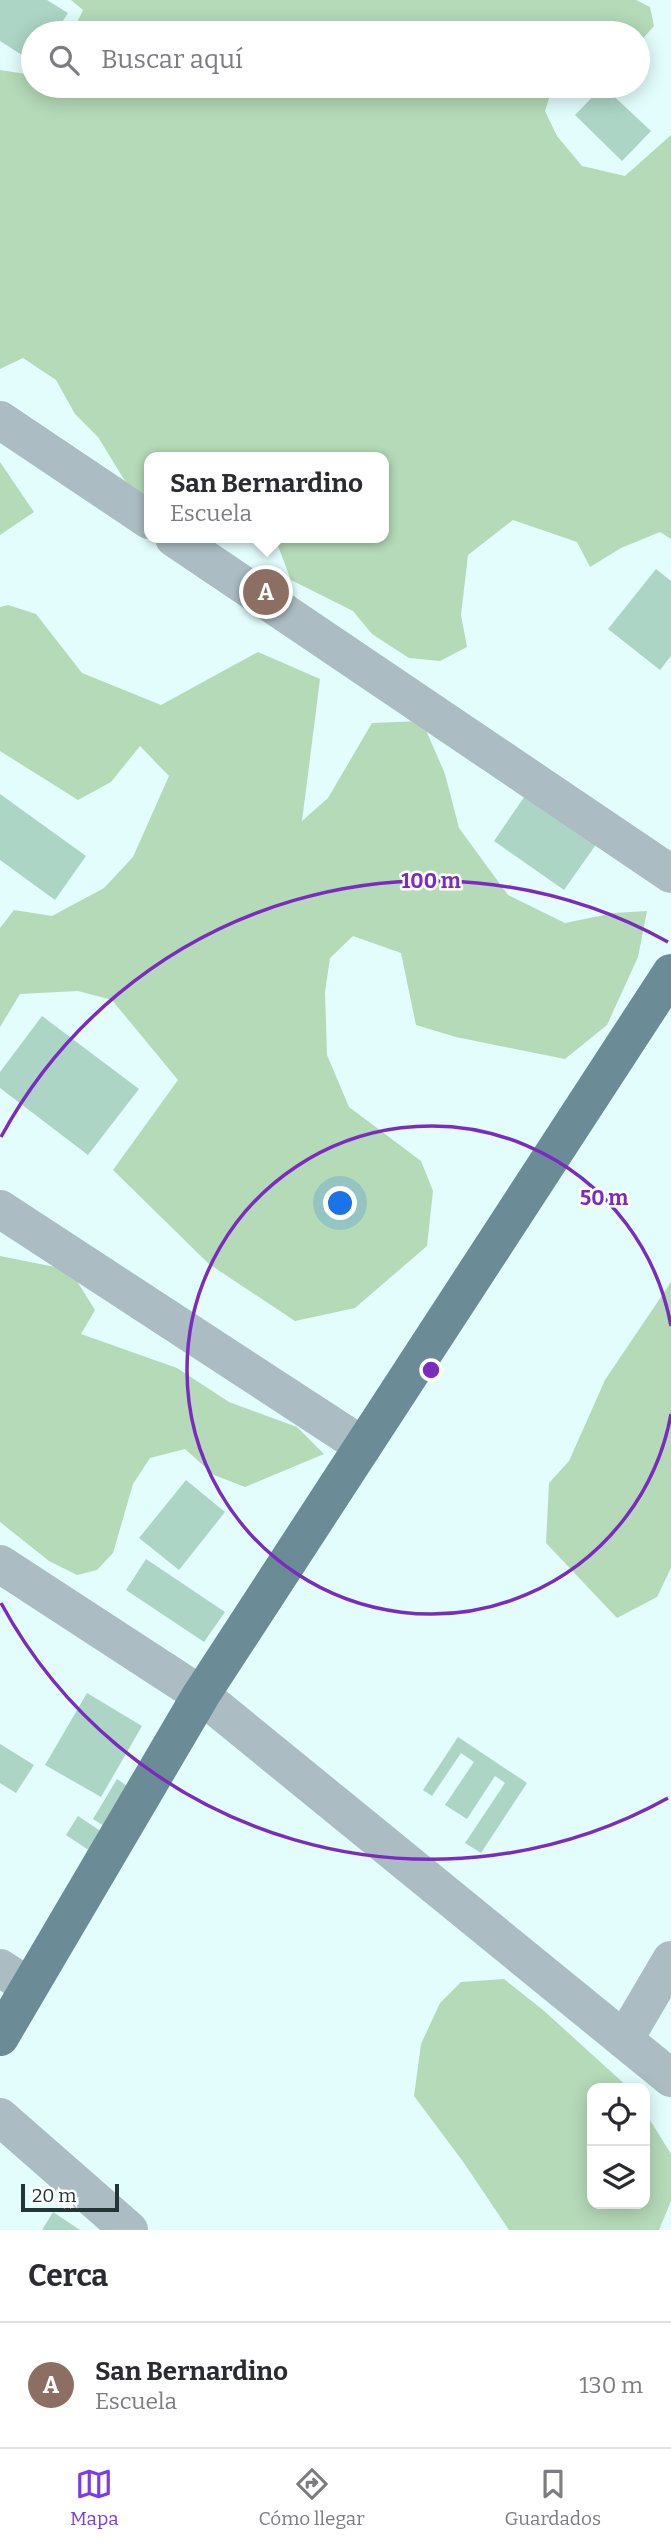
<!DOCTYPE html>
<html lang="es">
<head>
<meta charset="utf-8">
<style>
	body { margin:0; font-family:Bitter,serif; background:#f2f2f3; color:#2b2b33 }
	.controls { position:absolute; right:21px; bottom:21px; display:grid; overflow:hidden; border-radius:14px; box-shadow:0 4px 18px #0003 }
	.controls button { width:63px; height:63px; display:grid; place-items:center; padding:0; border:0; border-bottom:2px solid #e1e1e2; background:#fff; color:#2b2b33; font:35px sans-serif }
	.scale { position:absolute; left:21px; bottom:18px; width:98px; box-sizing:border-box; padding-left:7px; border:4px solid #233535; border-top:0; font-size:19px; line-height:24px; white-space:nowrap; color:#233535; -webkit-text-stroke:5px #fff; paint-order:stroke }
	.you { position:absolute; left:341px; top:1204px; width:24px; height:24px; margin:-18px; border:5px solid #fff; border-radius:50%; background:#1a73e8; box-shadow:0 0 0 10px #1a73e833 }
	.badge { display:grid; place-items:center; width:46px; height:46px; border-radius:50%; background:#7c3aed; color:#fff; font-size:23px; font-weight:700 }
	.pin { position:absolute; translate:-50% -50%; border:4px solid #fff; box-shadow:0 2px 7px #0006 }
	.popup { position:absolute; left:144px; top:452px; width:245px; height:91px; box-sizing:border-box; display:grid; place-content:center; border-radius:14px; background:#fff; filter:drop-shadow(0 2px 5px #0005); font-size:23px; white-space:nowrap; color:#7c7c81 }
	.popup b { font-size:26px; color:#2b2b33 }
	.popup::after { content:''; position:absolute; left:50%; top:100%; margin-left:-14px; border:14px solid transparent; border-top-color:#fff }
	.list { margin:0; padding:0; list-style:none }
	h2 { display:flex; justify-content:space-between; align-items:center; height:91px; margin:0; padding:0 28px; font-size:30px }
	h2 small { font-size:23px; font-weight:400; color:#7c7c81 }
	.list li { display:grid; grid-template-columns:46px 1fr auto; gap:21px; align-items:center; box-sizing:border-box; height:126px; padding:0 28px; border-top:2px solid #e1e1e2 }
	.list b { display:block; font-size:26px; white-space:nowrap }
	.list p { margin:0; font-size:23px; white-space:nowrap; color:#7c7c81 }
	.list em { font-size:23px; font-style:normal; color:#7c7c81 }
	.icon { flex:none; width:38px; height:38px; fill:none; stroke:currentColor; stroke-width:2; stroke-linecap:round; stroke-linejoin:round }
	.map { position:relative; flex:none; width:671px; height:2230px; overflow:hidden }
	.search { position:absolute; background:#fff; box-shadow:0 4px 18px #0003; left:21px; right:21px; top:21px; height:77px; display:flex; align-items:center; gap:18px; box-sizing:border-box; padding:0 24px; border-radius:38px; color:#7c7c81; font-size:26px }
	.sheet { height:217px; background:#fff }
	nav { display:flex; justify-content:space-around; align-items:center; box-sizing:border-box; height:98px; border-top:2px solid #e1e1e2; background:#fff; font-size:19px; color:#7c7c81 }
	nav a { display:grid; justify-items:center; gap:4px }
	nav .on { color:#7c3aed }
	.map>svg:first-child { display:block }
</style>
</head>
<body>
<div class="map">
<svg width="671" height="2230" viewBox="0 0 671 2230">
	<rect width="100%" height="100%" fill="#e2fdfc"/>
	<path fill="#b5dab8" d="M71,0H636L650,7L654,26L638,44V33H72L83,10Z
		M0,70L33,75V86H553L545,111L557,136L582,166L625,176L671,135V539L660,532L621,548L590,567L577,542L513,520L468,555L461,615L467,647L440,661L409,658L372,634L353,611L291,580L275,538H383V457H149V499L125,481L98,437L75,414L56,380L23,358L0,369Z
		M0,462L34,512L0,535Z
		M8,605L36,614L82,673L161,705L258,652L320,679L302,821L328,798L372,723L422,721L445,774L459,828L508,895L565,923L614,913L647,911L638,957L607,1025L565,1059L456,1037L416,1025L401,953L353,936L330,958L325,992L327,1055L349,1107L421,1161L433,1191L427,1246L355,1308L295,1321L209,1264L113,1170L178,1080L112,1000L78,991L20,994L0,1027V928L14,910L52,916L104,888L133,857L169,776L140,746L111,782L78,800L0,751V607Z
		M0,1256L70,1270L95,1310L81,1334L177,1368L229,1402L297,1427L324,1454L245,1487L214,1475L185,1449L150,1458L133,1484L113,1553L97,1570L77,1575L49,1561L0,1522Z
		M671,1282V1568L657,1597L617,1618L546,1543L549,1483L569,1461L605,1380Z
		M504,1979L543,2010L629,2088H592V2204H645V2112L671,2154V2201L659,2230H509L464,2163L414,2096L421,2044L440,2003L461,1982Z"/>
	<path fill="#acd5c6" d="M0,0H47L68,13L55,33H33V62L0,41Z
		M603,86L651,131L622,161L575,115Z
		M656,569L671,581V656L660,670L608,629Z
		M531,787L602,836L564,890L494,841Z
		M0,794L86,856L55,900L0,860Z
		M42,1016L139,1089L88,1155L0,1088V1072Z
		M186,1480L225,1512L179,1570L139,1538Z
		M146,1559L225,1612L204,1642L126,1590Z
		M87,1693L142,1726L101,1797L45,1765Z
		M458,1737L527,1783L481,1853L465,1843L505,1783L495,1776L467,1819L445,1805L474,1762L461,1753L432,1796L423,1790Z
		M0,1744L34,1765L16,1793L0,1783Z
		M117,1779L136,1792L112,1831L93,1819Z
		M78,1816L108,1836L96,1855L66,1835Z
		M53,2212L80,2230H42Z"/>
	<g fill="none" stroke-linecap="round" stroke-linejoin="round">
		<path stroke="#abbdc2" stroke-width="38" d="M0,420L149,520
			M174,538L671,874
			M0,1209L363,1446
			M0,1564L201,1695L671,2078
			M0,1968L28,1986
			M624,2040L671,1960
			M0,2117L129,2230"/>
		<path stroke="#6b8c96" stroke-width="38" d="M0,2037L201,1695L671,973"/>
	</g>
	<g fill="none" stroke="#7b2cbf" stroke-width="3.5">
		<path d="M671 1414A244 244 0 1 1 671 1326"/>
		<path d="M668 1798A489 489 0 0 1 1 1603M1 1137A489 489 0 0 1 668 942"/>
	</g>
	<circle cx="431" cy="1370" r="10" fill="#7b2cbf" stroke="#fff" stroke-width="3.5"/>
	<g font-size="21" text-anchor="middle" font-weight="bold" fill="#7b2cbf" stroke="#fff" stroke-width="5" stroke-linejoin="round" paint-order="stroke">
		<text x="431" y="888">100 m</text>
		<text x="604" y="1205">50 m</text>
	</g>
</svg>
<div class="controls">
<button><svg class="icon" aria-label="locate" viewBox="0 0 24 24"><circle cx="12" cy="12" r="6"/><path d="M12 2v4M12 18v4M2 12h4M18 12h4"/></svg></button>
<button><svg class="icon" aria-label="layers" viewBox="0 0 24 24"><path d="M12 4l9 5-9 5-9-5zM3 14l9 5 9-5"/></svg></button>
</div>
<div class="scale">20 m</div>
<div class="you"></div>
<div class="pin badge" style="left:266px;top:592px;background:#8d6e63">A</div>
<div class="popup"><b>San Bernardino</b>Escuela</div>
<div class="search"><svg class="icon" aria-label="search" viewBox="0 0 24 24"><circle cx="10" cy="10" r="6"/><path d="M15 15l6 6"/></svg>Buscar aquí</div>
</div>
<section class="sheet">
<h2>Cerca<small></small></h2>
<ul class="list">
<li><span class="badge" style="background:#8d6e63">A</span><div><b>San Bernardino</b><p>Escuela</p></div><em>130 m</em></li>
</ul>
</section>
<nav>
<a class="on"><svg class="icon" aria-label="map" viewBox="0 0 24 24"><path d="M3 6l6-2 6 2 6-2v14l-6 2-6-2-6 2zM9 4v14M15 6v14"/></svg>Mapa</a>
<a><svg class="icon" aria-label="directions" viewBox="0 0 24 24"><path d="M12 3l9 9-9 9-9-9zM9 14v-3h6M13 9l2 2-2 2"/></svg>Cómo llegar</a>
<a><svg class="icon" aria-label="saved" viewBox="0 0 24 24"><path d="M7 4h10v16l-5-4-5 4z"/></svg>Guardados</a>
</nav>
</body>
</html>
